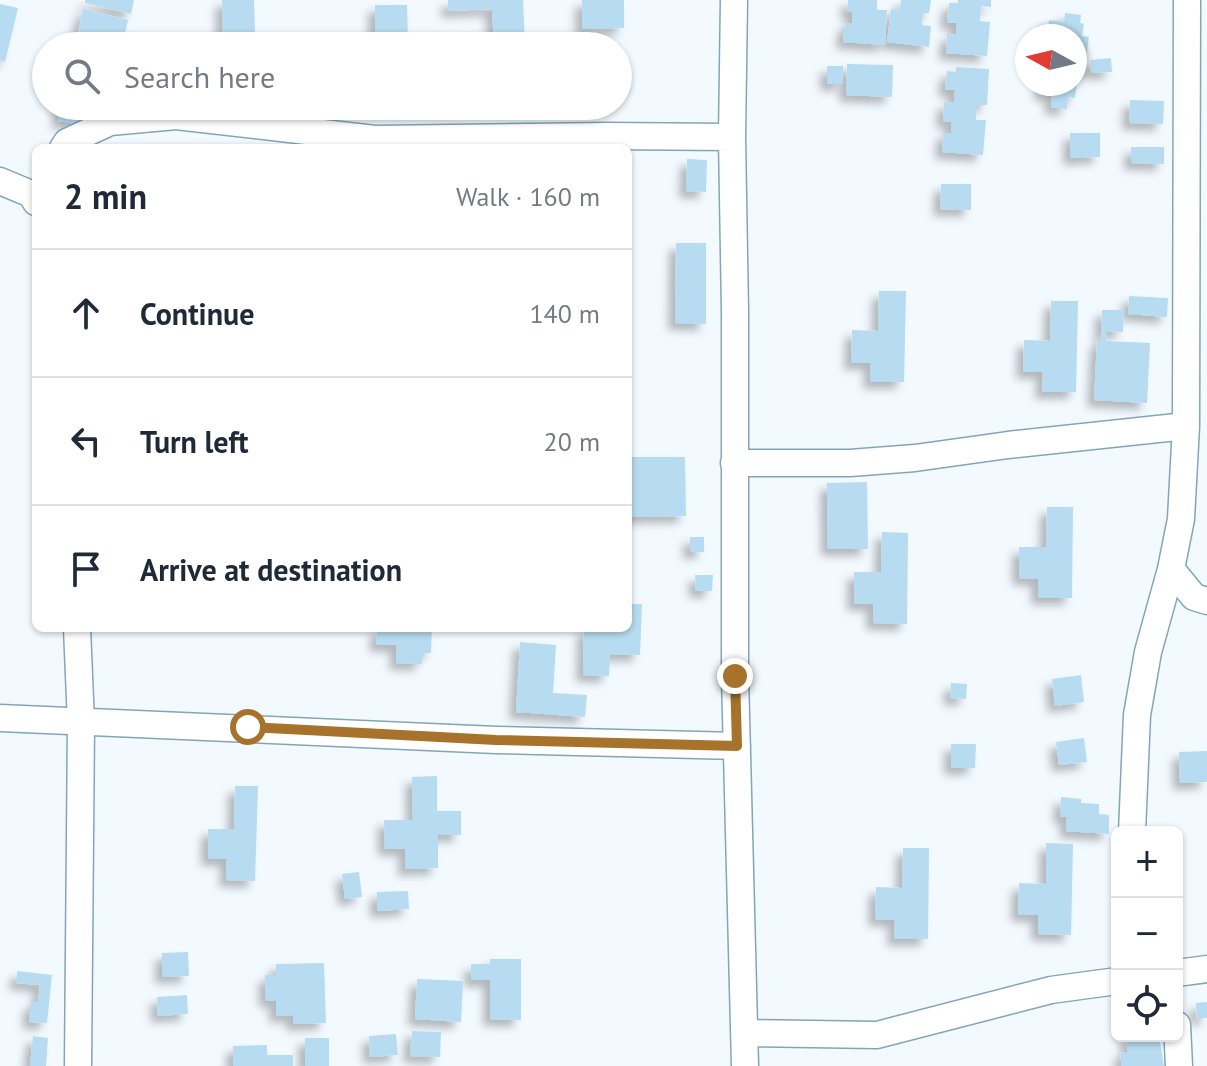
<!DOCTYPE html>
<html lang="en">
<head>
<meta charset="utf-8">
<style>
	body { margin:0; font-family:"PT Sans",sans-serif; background:#f2f2f3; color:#1f2937 }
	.controls { position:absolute; right:24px; bottom:24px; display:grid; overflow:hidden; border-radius:12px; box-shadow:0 2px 6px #0004 }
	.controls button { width:72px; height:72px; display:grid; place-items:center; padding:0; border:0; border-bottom:2px solid #e0e1e3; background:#fff; color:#1f2937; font:40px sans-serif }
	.compass { position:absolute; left:1015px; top:24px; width:72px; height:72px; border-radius:50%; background:#fff; box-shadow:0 2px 6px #0004; rotate:278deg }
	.stop { position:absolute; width:24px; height:24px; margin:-18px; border:6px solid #a7732c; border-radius:50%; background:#fff }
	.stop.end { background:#a7732c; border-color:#fff; box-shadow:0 2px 8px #0008 }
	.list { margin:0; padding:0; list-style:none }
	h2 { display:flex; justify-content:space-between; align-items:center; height:104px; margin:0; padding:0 32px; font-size:34px }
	h2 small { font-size:26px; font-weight:400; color:#747a83 }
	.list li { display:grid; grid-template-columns:52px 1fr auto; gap:24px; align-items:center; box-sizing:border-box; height:128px; padding:0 32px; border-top:2px solid #e0e1e3 }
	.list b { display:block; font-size:30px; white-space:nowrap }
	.list em { font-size:26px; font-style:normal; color:#747a83 }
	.icon { flex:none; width:44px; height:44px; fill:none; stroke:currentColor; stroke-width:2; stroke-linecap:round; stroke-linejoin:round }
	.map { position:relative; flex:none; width:1207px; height:1066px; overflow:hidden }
	.search { position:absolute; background:#fff; box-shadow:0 2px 6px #0004; left:32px; top:32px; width:600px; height:88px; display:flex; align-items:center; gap:20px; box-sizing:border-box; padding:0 28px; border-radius:44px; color:#747a83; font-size:30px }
	.panel { position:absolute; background:#fff; box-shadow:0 2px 6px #0004; left:32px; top:144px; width:600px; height:488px; border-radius:12px }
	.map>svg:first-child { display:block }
</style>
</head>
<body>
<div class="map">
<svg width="1207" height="1066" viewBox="0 0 1207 1066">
	<defs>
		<filter id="shadow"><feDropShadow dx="-7" dy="7" stdDeviation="4" flood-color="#0004"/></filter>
	</defs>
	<rect width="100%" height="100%" fill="#f3faff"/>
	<path fill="#b7dbf0" filter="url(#shadow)" d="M85,0H134L131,14L85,3Z
		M222,0H254L255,34H223Z
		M448,0H523L525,46H494L492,9L448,11Z
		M582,0H624V28L582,29Z
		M848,0H877V10H887L885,45L843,42L845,23L852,24L853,12H847Z
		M901,0H931L929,13H923L922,25L931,26L929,47L887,42L891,9L900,10Z
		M958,0H991V7L981,6L980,21L990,22L987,56L946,53L947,34L956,35L957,23L947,22L949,3H958Z
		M0,4L18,8L5,62L0,60Z
		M375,5H407L408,38H420V46H375Z
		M83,9L128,20L122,46H75Z
		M1065,13L1081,15L1080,23L1084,24L1082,36L1089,37L1086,59H1080L1077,80L1075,36H1038L1039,32L1047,33L1049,20L1064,22Z
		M1111,58L1112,72L1092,73L1091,60Z
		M847,64L893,65L892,97L846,95Z
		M827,66H843V84H827Z
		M956,67L989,69L987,105H977L976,120H986L983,155L942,152L943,133H951L952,122L943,121L944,102L954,103L955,90H945L947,71L956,72Z
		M1041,84H1077L1075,98L1068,97L1067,109L1051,107L1052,95L1040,93Z
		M1130,100L1164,101L1163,124L1129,123Z
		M60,106H86L84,125L58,121Z
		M1070,133H1100V157L1070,158Z
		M1131,147H1164V164L1131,163Z
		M687,159L707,160L706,192L686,191Z
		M941,184H971V210L940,209Z
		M676,243H706V324L675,323Z
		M879,291H906L904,382H870L871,363H851L852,330L878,331Z
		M1129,296L1168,298L1167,317L1128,314Z
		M1051,301H1078L1076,392H1042L1043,372H1023L1024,340L1050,341Z
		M1102,310H1124L1123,332L1107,331L1106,341L1150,343L1147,403L1094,400L1097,341H1101Z
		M628,457H685L686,516L628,517Z
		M867,482L868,549H828L827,483Z
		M1047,507H1073L1072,598H1038V579L1019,578V547H1046Z
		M882,532L908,533L907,624L873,623V604H854V572H881Z
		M690,537H704V552H690Z
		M695,575H713L712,591H696Z
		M628,604H642L640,655L610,654L609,676L583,675L584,628H628Z
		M377,628H432L431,653H423L422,664L396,663L397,645H376Z
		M520,642L556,645L553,693L587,695L585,717L516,712Z
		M1081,675L1084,702L1055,706L1052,679Z
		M951,683L967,684L966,699L950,698Z
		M1084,738L1087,762L1059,765L1056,742Z
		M951,744H976L975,768H951Z
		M1207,751V782L1180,783L1179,752Z
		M437,776V811H461V835H438V868L405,869V849H385L384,820H413L412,777Z
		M235,786H258L255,881L226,880L227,859H208V829H234Z
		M1061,797L1081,799V803L1099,804V814L1109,815V834L1066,831L1067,817L1060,816Z
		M1046,843L1073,844L1071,935L1038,934V915H1018L1019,883L1046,884Z
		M903,848H929L928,939H894L895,920L875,919L876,887L902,888Z
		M359,872L362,897L345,899L342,874Z
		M408,891L409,909L377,911V892Z
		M188,952L189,976L162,977V953Z
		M490,959H521V1020L490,1019V980H471V964H490Z
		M324,963L326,1023L293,1024V1015L276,1016V1000L266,1001L265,975H276V964Z
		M17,971L52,975L47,1023L29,1022L31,1002L38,1003L40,985L16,983Z
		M417,979L463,981L461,1022L415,1019Z
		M187,995L188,1014L158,1016L157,997Z
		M1207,1002V1018L1197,1019L1196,1003Z
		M412,1031L441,1032L440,1057L410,1056Z
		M396,1034L398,1055L370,1057L369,1036Z
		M33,1036L48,1038L46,1066H30Z
		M1126,1036H1159L1164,1066H1122L1120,1053L1128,1052Z
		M305,1038H329V1066H305Z
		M267,1045V1055H293V1066H233V1046Z"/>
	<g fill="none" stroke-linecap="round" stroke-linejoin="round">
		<g stroke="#82a5b9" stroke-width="29">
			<path id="minor" d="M734,0L732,137L735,312V676L745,1066
				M63,148L67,142L110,122L176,116L375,139L605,136L732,137
				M0,181L31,194L36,202
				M734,463H850L915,458L1008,445L1186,426
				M1171,569L1194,597L1207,601
				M77,628L81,723L78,1066
				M0,718L496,740L737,746
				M1132,832L1137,715L1148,652L1171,569L1181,519L1186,426L1187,0
				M1177,973L1207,969
				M1177,1025L1179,1066
				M745,1033L877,1035L1051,990L1117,981"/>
		</g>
		<use href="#minor" stroke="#fff" stroke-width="26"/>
	</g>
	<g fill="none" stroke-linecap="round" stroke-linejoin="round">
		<path stroke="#a7732c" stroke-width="10" d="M248,727L496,740L737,746L735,676"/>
	</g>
</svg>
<div class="controls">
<button>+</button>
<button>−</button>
<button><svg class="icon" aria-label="locate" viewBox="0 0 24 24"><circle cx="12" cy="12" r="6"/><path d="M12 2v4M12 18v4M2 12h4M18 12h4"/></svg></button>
</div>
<svg class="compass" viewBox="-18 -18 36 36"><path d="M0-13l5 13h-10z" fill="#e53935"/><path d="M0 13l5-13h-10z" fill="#747a83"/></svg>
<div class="stop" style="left:248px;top:727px"></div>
<div class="stop end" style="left:735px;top:676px"></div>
<div class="search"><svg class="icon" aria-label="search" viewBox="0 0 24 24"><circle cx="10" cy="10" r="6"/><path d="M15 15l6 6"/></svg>Search here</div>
<section class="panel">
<h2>2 min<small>Walk · 160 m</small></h2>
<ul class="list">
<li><svg class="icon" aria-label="ahead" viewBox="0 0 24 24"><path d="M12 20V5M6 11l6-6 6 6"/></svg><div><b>Continue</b></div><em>140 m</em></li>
<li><svg class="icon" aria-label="left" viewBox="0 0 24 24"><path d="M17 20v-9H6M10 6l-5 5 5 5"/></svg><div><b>Turn left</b></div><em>20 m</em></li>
<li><svg class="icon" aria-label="arrive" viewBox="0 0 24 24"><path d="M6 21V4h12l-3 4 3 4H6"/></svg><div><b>Arrive at destination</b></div></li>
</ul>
</section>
</div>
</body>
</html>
